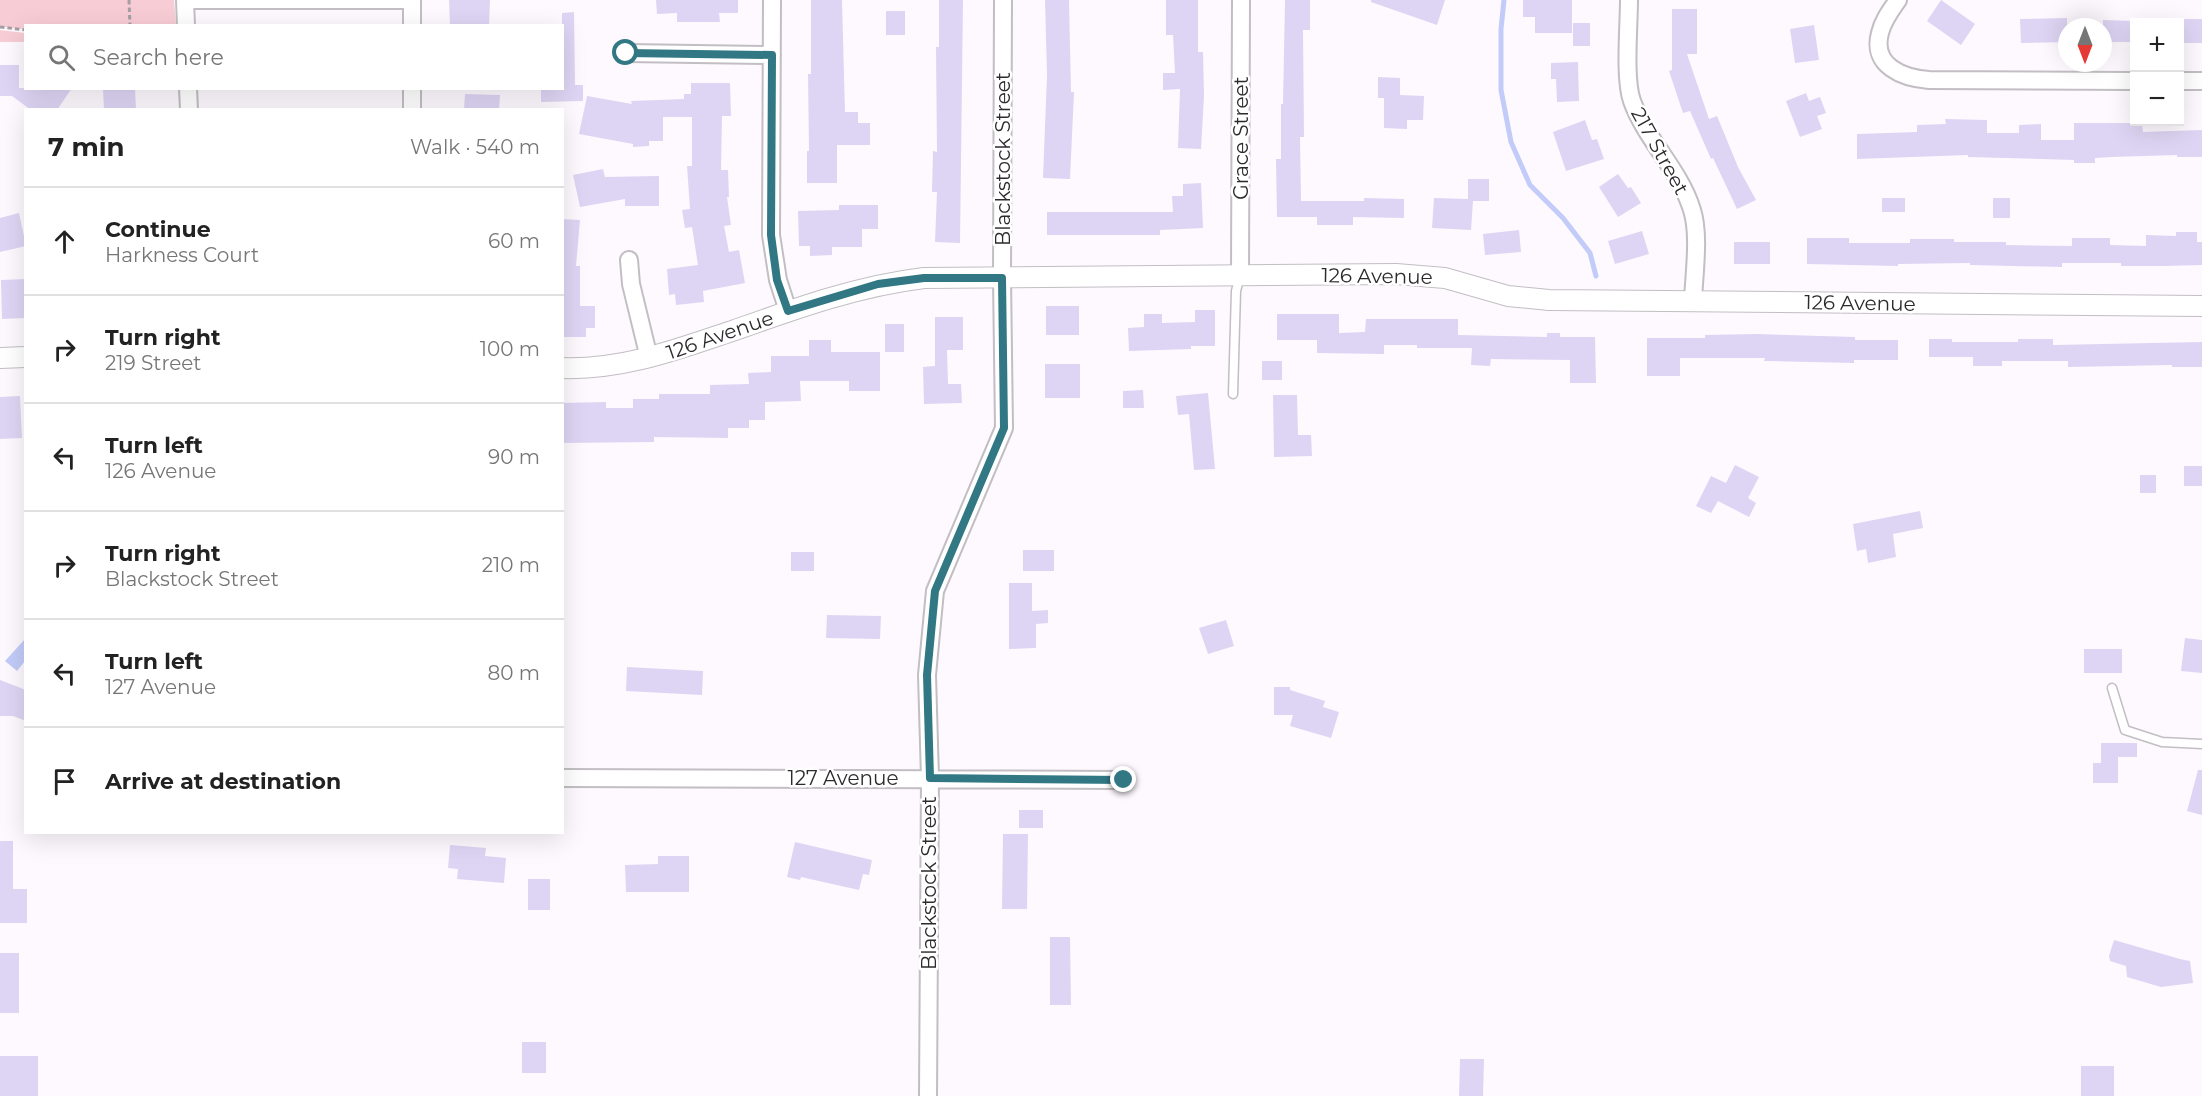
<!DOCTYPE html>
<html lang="en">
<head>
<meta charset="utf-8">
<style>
	body { margin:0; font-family:Montserrat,sans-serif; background:#f2f2f2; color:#222 }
	.controls { position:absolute; right:18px; top:18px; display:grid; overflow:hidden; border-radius:0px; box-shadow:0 6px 24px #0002 }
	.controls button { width:54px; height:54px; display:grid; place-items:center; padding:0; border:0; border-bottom:2px solid #e0e0e0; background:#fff; color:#222; font:30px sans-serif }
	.compass { position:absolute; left:2058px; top:18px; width:54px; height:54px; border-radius:50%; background:#fff; box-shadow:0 6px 24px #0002; rotate:180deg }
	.stop { position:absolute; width:18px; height:18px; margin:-14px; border:4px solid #317884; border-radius:50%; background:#fff }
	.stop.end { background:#317884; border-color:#fff; box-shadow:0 2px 6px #0008 }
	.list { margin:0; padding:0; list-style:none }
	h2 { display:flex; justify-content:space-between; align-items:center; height:78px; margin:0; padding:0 24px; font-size:26px }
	h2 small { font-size:20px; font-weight:400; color:#767676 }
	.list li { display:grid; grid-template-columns:39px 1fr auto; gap:18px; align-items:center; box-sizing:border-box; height:108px; padding:0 24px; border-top:2px solid #e0e0e0 }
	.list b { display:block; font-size:22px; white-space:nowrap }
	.list p { margin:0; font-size:20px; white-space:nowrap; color:#767676 }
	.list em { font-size:20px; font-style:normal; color:#767676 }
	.icon { flex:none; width:33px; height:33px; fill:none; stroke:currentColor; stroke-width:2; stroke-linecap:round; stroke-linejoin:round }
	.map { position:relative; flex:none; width:2202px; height:1096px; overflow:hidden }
	.search { position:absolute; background:#fff; box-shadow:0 6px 24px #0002; left:24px; top:24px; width:540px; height:66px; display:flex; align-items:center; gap:15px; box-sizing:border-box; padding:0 21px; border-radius:0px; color:#767676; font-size:22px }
	.panel { position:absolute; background:#fff; box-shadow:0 6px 24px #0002; left:24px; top:108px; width:540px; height:726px; border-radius:0px }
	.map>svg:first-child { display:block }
</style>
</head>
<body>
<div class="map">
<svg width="2202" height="1096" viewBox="0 0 2202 1096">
	<rect width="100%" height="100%" fill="#fef9ff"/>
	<path fill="#f8ccd5" d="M0,0H174L176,25L26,26L25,29C17,29 8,28 0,26Z
		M0,30L25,33V42H0Z"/>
	<path fill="#c3cbf9" d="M25,639V661L17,671L5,661Z"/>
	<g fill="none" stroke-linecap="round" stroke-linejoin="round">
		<path stroke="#c3cbf9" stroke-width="5" d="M1504,0L1501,29V90L1511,142L1530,185L1563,218L1590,253L1596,276"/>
	</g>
	<path fill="#ded5f4" d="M449,0H490L489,26H450Z
		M656,0H738V13H719L720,22H677V13L657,14Z
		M811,0H842L845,112H858V123H870V145H837V183H807V151H809L808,74H811Z
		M939,0H963L960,243L935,242L937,192H932L933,151L937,152L936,47H939Z
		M1045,0H1069L1071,92H1074L1070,179L1043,178L1047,75Z
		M1166,0H1198V52H1203L1204,96L1201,149L1178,148L1180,89L1163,90V73H1175L1173,35H1166Z
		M1285,0H1310V30H1303L1304,137H1300L1301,201H1364V198L1404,199V218L1353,217V225H1317V217H1277L1276,159H1281V104H1283Z
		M1371,0H1445L1437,25L1371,2Z
		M1523,0H1572V33H1535V17H1523Z
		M1941,0L1975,24L1961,45L1927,21Z
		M1672,9H1697V54H1687L1709,119L1717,116L1738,167L1756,200L1737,209L1713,158L1711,159L1690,111L1683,113L1669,71L1672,70Z
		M886,11H905V35H886Z
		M574,12L575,85H583V101L541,102V88H562V13Z
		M2067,18V42L2021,43L2020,19Z
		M2180,19H2202V43H2180Z
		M2103,20L2134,21V42H2103Z
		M1573,23H1590V46H1573Z
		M1814,25L1819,60L1795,63L1790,29Z
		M1578,62L1579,101L1557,102L1556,79H1551V63Z
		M0,65H19V88H72L57,110H31L12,96H0Z
		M1378,77L1400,78V95L1424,96L1423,120H1407V129L1384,128V98H1378Z
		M691,83H730L731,116H722L721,170H728L729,197H727L731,225L724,226L729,252L739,250L745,283L703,291L704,302L676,305L675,294L669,295L667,269L698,265L692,227L685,228L682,210L690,209L687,166H692V117H663V141H649V146L633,147V144L579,134L587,96L632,104L631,101L684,99V94H691Z
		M103,88H135L136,110H104Z
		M1806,93L1809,101L1820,97L1826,113L1817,116L1822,129L1800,137L1786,101Z
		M465,94L500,95L499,110H464Z
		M1945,119L1987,120V133H2019V125L2041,124V140H2074V123H2142L2143,132L2202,130V157H2177V155L2112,157L2095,158V163H2074V160L1968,157V155L1857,159V134L1917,132V125L1946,124Z
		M1585,120L1592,140L1597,139L1604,159L1566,171L1553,132Z
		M603,169L605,177L659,176V206H625V199L580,207L573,175Z
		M1618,174L1628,188L1631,187L1641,203L1618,217L1599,187Z
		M1468,179H1489V201H1473L1471,230L1432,228L1434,198L1468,199Z
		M1201,183L1203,228L1160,230V235H1047V212H1173L1172,196H1183V184Z
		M1882,198H1905V212H1882Z
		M1993,198H2010V218H1993Z
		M839,205H878V229H862V247H832V255L810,256V246H799L798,211L839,210Z
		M19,213L26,246L0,252V218Z
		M562,219L580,220L576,266H580V306H595V328H586V337H562Z
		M1519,230L1521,252L1485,255L1483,234Z
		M1642,231L1649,254L1615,264L1608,241Z
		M2176,232H2197V242H2202V265L2163,266H2121V263H2062V267L1970,265V263L1898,264V266L1807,264V238H1849V243H1910V239H1954V242H2006V245L2072,246V238H2110V245L2146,246V235L2176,236Z
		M1734,242H1770V264H1734Z
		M26,279V318L2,319L1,280Z
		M1046,306H1079V335H1046Z
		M1195,310H1215V346H1191V349L1129,351L1128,328L1144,327V314H1162V323L1195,322Z
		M1277,314H1339V333L1365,332L1366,319H1458V335L1547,337V333H1560V337H1595L1596,383H1570V360L1491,359L1490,366L1471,365L1472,348H1417V345H1384V354L1317,353V340H1277Z
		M935,317H963V350H947L948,384H961L962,403L924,404L923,367L935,366Z
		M885,324H904V352H885Z
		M1757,334L1855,337V340H1898V360H1854V363L1764,361L1765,358H1680V376H1647V338H1705V335Z
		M1929,339H1952V342H2018V339H2053V345L2202,342V367H2172V365L2068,367V361H2002V366H1973V357H1929Z
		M809,340H831V352H880V391H849V381H800L801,401L765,402V420H749V428H728V438L654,437V442L562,443V403L606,402V408H633V399H659V394H710V385L749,384L748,373L771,372V356H809Z
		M1262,361H1282V380H1262Z
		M1045,364H1080V398H1045Z
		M1143,390L1144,408H1123V391Z
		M1208,393L1215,469L1194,470L1189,414L1178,415L1176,396Z
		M1273,395H1297L1298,435H1311L1312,456L1274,457Z
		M20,396L22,438L0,439V397Z
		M1735,465L1759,477L1748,498L1756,503L1749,517L1718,501L1711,513L1696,506L1711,476L1726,483Z
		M2184,466H2202V486H2184Z
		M2140,475H2156V493H2140Z
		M1920,511L1923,528L1893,534L1896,557L1868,563L1866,549L1857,551L1853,524Z
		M1023,550H1054V571H1023Z
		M791,552H814V571H791Z
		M1009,583H1032V611L1048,610V623L1036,624V648L1009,649Z
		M827,615L881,616L880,639L826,638Z
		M1226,620L1234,646L1208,654L1199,628Z
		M2185,638L2202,640V673L2181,671Z
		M2084,649H2122V673H2084Z
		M627,667L703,671L702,695L626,691Z
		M0,680L26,690V721L13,716H0Z
		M1274,687H1290V690L1325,701L1323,707L1339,712L1331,738L1290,726L1293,715H1274Z
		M2101,743H2137V757H2118V783H2093V763H2101Z
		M2198,770H2202V815L2187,811Z
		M1019,810H1043V828H1019Z
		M1003,834H1028L1027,909H1002Z
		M0,841H13V889H27V923H0Z
		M795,842L872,860L869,875L863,874L859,890L801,877L800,880L787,877Z
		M450,845L486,848L485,856L506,858L504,883L457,879L458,869L448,868Z
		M658,856H689V892H626L625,865L658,864Z
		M528,879H550V910H528Z
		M1050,937H1070L1071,1005H1050Z
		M2114,940L2180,959L2190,961L2193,983L2161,987L2127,977L2126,966L2110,961L2109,956Z
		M0,953H19V1013H0Z
		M522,1042H546V1073H522Z
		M0,1056H38V1096H0Z
		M1460,1059H1484L1483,1096H1459Z
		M2081,1066H2114V1096H2081Z"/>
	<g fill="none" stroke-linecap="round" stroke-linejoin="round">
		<g stroke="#c2bec3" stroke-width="11">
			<path id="service" d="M1233,394L1236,291L1240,276
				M2112,688L2125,730L2162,742L2202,744"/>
		</g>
		<g stroke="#c2bec3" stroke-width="20">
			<path id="minor" d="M185,0H412
				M185,0L186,26
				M412,0V26
				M772,0L771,235L778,280L788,311
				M1629,0C1629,26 1624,79 1632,101C1646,140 1680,170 1692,210C1700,235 1694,274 1693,301
				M1898,0C1891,10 1883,20 1880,33C1871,66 1903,78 1929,80L2134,81
				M626,53L772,55
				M2180,81H2202
				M188,88L189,110
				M412,88V110
				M629,260L631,284L649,358
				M1240,276L1241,0
				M562,778L1124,780
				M928,1096L930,778L927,675L935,591L1004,428L1002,278L1003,0"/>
		</g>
		<g stroke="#c2bec3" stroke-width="22">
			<path id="tertiary" d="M0,358L26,357
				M562,368C624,370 678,349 735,330C797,308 858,286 924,278L1396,274L1445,278L1508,296L1549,300L2202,306"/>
		</g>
		<path stroke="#a39fa3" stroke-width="3" stroke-dasharray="4.5 3" stroke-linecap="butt" d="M129,0L130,26
			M0,27L26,30"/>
		<use href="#service" stroke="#fff" stroke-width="8"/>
		<use href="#minor" stroke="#fff" stroke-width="16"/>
		<use href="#tertiary" stroke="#fff" stroke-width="20"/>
	</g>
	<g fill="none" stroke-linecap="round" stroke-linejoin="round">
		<path stroke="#317884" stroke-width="8" d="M626,53L772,55L771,235L777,280L788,311L878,284L924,278H1002L1004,428L935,591L927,675L930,778L1124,780"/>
	</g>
	<g text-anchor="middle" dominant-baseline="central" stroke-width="5" stroke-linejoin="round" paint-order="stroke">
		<g font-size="20" fill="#2c2a2c" stroke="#fff">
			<text transform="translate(1241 138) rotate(-90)">Grace Street</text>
			<text transform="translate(1660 151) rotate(61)">217 Street</text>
			<text transform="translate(1003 159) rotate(-90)">Blackstock Street</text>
			<text transform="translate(1377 276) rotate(1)">126 Avenue</text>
			<text transform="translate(1860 303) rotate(1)">126 Avenue</text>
			<text transform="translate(720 335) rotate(-19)">126 Avenue</text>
			<text x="843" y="778">127 Avenue</text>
			<text transform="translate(929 883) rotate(-90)">Blackstock Street</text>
		</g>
	</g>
</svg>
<div class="controls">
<button>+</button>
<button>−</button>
</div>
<svg class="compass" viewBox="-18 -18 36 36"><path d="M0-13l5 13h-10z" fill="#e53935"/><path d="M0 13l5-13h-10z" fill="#767676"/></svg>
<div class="stop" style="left:626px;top:53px"></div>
<div class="stop end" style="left:1124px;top:780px"></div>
<div class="search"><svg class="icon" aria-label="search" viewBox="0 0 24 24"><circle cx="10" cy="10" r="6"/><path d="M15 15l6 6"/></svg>Search here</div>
<section class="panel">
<h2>7 min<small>Walk · 540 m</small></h2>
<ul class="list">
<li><svg class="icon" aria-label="ahead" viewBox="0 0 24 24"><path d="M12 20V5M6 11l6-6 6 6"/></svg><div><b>Continue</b><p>Harkness Court</p></div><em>60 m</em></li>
<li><svg class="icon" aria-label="right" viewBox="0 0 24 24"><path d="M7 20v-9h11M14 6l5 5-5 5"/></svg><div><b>Turn right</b><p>219 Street</p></div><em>100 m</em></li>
<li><svg class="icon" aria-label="left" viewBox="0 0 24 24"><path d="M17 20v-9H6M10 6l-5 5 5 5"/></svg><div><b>Turn left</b><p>126 Avenue</p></div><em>90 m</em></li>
<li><svg class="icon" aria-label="right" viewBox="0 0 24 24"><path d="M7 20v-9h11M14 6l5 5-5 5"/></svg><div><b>Turn right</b><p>Blackstock Street</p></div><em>210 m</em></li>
<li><svg class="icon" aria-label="left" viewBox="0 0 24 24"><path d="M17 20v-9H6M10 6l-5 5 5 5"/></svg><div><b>Turn left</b><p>127 Avenue</p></div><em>80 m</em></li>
<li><svg class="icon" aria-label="arrive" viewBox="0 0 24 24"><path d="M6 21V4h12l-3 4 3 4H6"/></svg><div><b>Arrive at destination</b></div></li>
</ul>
</section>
</div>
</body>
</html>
